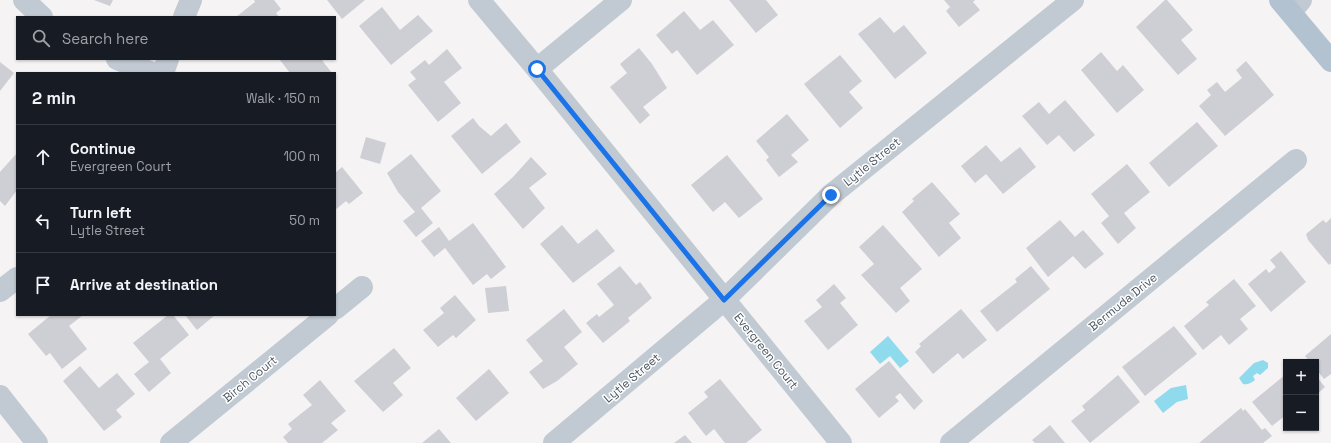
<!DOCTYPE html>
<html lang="en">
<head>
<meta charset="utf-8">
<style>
	body { margin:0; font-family:"Space Grotesk",sans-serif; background:#20242c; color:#f1f3f6 }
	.controls { position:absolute; right:12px; bottom:12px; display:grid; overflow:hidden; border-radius:0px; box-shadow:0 1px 3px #0004 }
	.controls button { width:36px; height:36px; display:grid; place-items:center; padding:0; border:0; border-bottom:1px solid #363941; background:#171b24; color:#f1f3f6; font:20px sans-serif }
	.stop { position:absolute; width:12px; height:12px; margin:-9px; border:3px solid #1a73e8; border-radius:50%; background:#fff }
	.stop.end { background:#1a73e8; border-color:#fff; box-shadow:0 1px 4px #0008 }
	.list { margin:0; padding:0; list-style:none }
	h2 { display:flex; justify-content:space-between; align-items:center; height:52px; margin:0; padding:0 16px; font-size:17px }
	h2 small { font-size:13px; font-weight:400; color:#9ea1a6 }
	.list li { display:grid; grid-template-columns:26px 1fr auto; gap:12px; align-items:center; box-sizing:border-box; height:64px; padding:0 16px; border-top:1px solid #363941 }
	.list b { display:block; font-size:15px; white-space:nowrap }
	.list p { margin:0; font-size:13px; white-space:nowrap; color:#9ea1a6 }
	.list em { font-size:13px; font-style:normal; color:#9ea1a6 }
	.icon { flex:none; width:22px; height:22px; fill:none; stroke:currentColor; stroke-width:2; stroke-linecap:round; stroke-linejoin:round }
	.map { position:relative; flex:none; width:1331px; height:443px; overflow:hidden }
	.search { position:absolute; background:#171b24; box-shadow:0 1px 3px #0004; left:16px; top:16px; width:320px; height:44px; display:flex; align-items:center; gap:10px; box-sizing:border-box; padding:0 14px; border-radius:0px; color:#9ea1a6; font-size:15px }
	.panel { position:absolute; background:#171b24; box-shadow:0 1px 3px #0004; left:16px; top:72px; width:320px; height:244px; border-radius:0px }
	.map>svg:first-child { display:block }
</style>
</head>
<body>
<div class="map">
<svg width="1331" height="443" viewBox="0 0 1331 443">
	<rect width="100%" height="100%" fill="#f5f3f3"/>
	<path fill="#90daee" d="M888,336L909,361L900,368L890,356L880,364L870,352Z
		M1263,360L1268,363V368L1260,375L1257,373L1253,376L1255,380C1251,383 1248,385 1243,384L1239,378L1254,363Z
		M1186,385L1188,399L1177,402L1163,413L1154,401L1171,388Z"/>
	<path fill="#cdcfd5" d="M94,0H113L110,6Z
		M254,0H274L281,9L276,13L279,17H236L255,2Z
		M327,0H365L342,19Z
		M729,0H766L778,15L756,33Z
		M944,0H975L973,2L980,10L959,27L946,11L950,7Z
		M1165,0H1167L1193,30L1181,40L1197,59L1178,75L1136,27Z
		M382,7L400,30L418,15L433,31L391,65L359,26Z
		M684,11L700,30L713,20L734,45L697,75L677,50L672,54L656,35Z
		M880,17L894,33L904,25L927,53L895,79L858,34Z
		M639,48L652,64L667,88L643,107L650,115L640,124L610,87L627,73L620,64Z
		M447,49L462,68L444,82L461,103L438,122L408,85L416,79L410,72L425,60L429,65Z
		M1101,52L1117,71L1123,65L1144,90L1117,113L1081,70Z
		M840,55L862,81L849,92L863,108L840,128L804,84Z
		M281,59H321L332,73H290L280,60Z
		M1246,61L1274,95L1225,136L1199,106L1211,95L1207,90L1217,82L1225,92L1242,78L1236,70Z
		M0,62L14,73L0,91Z
		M1065,100L1095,135L1074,152L1059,135L1047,145L1022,116L1039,102L1049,114Z
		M787,114L809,140L791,155L798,162L779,177L766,160L769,157L756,141Z
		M473,118L479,126L491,136L506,123L521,142L482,174L451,136Z
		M1197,122L1218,146L1169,187L1149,163Z
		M366,137L386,143L380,164L360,158Z
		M986,145L1001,162L1020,147L1036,167L1003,194L986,174L975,183L961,166Z
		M17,153V190L5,206L0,201V172Z
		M411,154L441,191L421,208L433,223L416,237L403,221L415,212L398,192L387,173Z
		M727,155L763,199L739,218L725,202L713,212L691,185Z
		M531,157L547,174L529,188L545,208L523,229L494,194L513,177Z
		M1127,164L1150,192L1124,213L1136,228L1118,244L1101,223L1109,216L1091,194Z
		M342,167L363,193L349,204L346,201L335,210V173Z
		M932,182L960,214L949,223L961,238L939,257L902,212L914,201L912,199Z
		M1331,218V263L1329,265L1308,240L1306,234L1323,220L1326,223Z
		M1060,220L1075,237L1083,230L1104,254L1085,269L1073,256L1048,277L1026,248Z
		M473,223L506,267L491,279L487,274L473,285L445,248L434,257L421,241L439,227L449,241Z
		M562,225L578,244L597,229L615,251L573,283L540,244Z
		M883,225L922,269L900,288L910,301L896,313L861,275L874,264L859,247Z
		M1281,251L1306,282L1271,312L1248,284L1266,269L1269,273L1276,267L1270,260Z
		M620,266L636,285L640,282L652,298L628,318L630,321L603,343L586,323L597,314L599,317L614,305L597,284Z
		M1031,266L1050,289L997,332L980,311L1017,282L1015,279Z
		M1234,279L1256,306L1240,319L1248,329L1229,345L1221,335L1203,350L1184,326L1209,305L1206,302Z
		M834,284L846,298L840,303L858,325L828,350L804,321L822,307L816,300Z
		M506,286L509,311L488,313L485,288Z
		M455,295L476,320L456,338L453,335L438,347L423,330L444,313L440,308Z
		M564,309L582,332L564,347L578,364L557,381L543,389L529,372L543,361L526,340Z
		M961,309L987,340L963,359L958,353L933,374L915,352L921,346L919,344Z
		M51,315H83L69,326L87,349L62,369L50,353L46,356L28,334Z
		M168,315H173L189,335L160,359L171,373L149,392L134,374L149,362L133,343Z
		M185,315H215L197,330Z
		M1174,326L1197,354L1145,396L1122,367Z
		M1331,334V374L1324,379L1316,369V362H1310L1305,356Z
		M394,348L411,368L393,383L403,395L383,412L354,381Z
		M889,361L923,401L914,410L900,393L895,397L899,401L879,418L855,389Z
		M80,366L99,388L117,373L135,394L116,410L122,417L104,431L63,381Z
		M489,369L509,393L476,421L456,398Z
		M1286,374V415L1272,426L1252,402Z
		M1118,375L1140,402L1090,443L1071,421L1085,410L1082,406Z
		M1316,376L1325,387L1316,395Z
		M720,379L762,430L746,443H725L714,429L706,436L688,413L708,397L704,392Z
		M320,380L346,411L331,423L338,430L322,443H288L283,437L292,429L288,424L312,405L303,395Z
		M1241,408L1243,411L1245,409L1262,430L1265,428L1272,436L1263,443H1199Z
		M1050,425L1065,443H1035L1032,440Z
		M439,429L451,443H422Z
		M685,435L692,443H674Z"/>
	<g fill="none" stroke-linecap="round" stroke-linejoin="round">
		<path stroke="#c1cad2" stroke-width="22" d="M24,0L42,17
			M479,0L537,69L841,443
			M1291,12L1301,0
			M184,17L191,0
			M117,59L152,73
			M537,69L621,0
			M163,73L168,59
			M0,291L17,278
			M335,309L362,287
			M0,396L37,443
			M171,443L328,315
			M554,443L724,300L831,195L1073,0
			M951,443L1296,160"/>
		<path stroke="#b3c2d1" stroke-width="22" d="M1280,0L1331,61"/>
	</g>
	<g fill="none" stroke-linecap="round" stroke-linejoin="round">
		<path stroke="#1a73e8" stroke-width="5" d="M537,69L724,300L831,195"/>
	</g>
	<g text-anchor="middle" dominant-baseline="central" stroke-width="3" stroke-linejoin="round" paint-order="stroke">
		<g font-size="12" fill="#4a5661" stroke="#fff">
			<text transform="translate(872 162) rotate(-39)">Lytle Street</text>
			<text transform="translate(1123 302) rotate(-39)">Bermuda Drive</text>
			<text transform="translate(766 351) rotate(51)">Evergreen Court</text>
			<text transform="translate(632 378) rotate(-40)">Lytle Street</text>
			<text transform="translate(250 379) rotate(-39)">Birch Court</text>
		</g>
	</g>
</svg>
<div class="controls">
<button>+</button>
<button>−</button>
</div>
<div class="stop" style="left:537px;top:69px"></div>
<div class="stop end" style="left:831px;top:195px"></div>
<div class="search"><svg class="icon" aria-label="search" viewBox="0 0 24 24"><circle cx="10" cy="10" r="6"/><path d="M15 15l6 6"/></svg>Search here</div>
<section class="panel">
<h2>2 min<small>Walk · 150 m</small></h2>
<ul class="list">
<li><svg class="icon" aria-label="ahead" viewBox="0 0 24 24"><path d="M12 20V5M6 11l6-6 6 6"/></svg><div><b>Continue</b><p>Evergreen Court</p></div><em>100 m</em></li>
<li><svg class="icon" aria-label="left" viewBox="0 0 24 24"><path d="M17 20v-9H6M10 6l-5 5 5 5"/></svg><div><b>Turn left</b><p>Lytle Street</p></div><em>50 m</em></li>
<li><svg class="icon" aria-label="arrive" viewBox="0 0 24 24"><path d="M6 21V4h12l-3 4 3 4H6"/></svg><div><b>Arrive at destination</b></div></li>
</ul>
</section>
</div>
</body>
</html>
